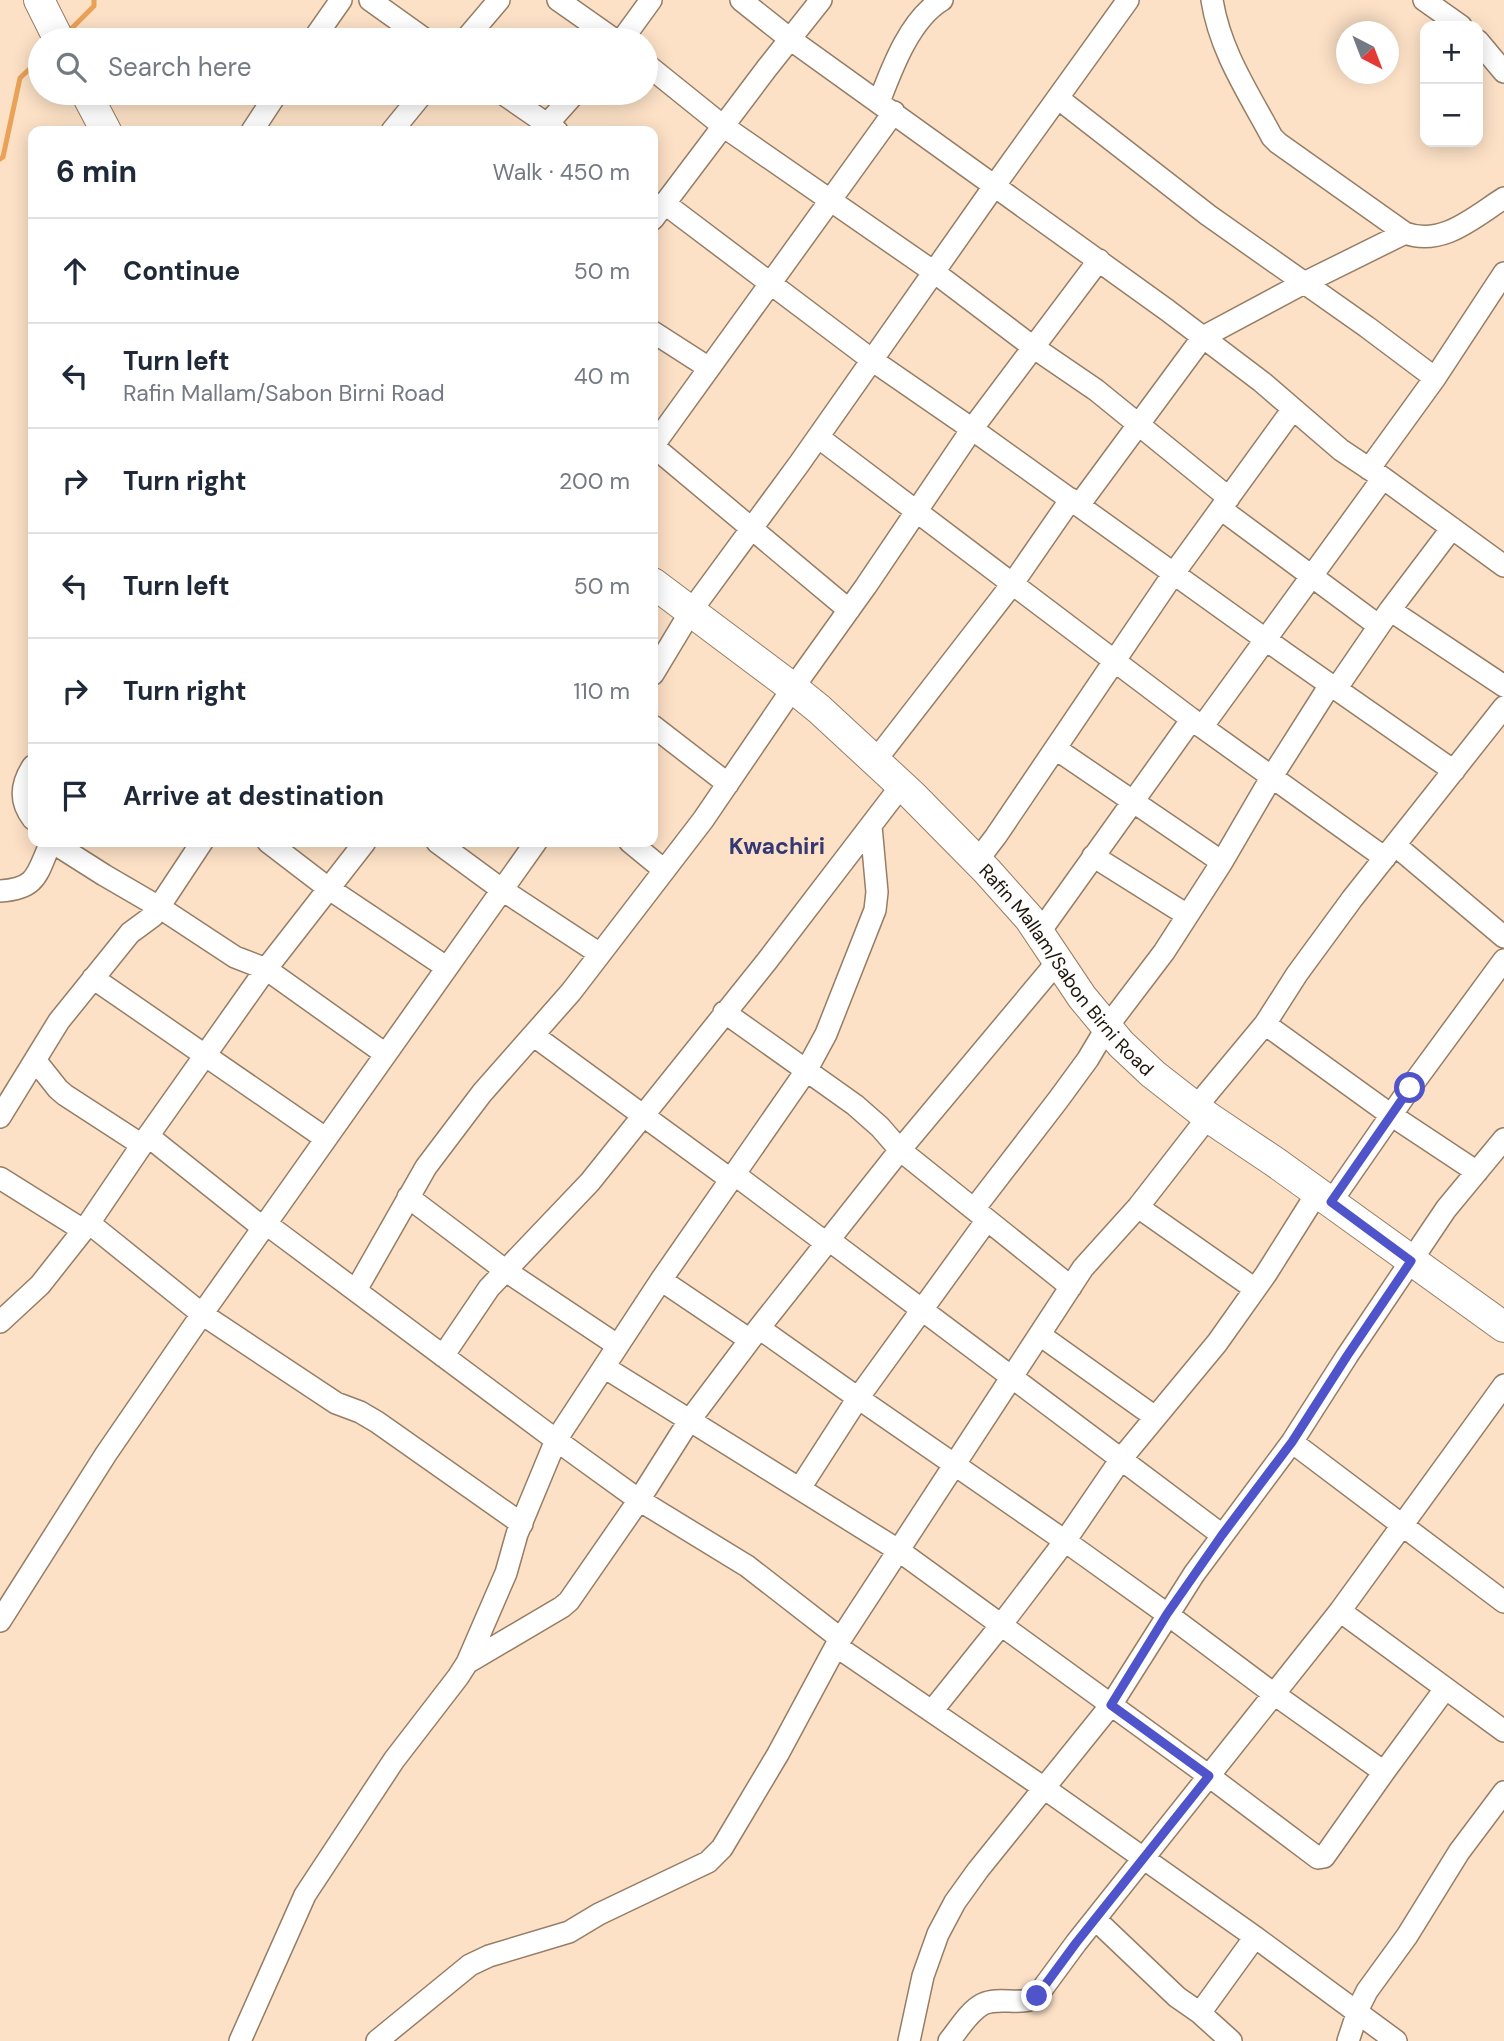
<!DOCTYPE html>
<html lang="en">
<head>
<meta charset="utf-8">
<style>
	body { margin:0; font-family:"DM Sans",sans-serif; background:#f6f6f7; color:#1f2937 }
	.controls { position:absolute; right:21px; top:21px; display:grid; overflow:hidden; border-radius:14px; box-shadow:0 4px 18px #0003 }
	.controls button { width:63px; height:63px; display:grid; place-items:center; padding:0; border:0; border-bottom:2px solid #e0e1e3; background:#fff; color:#1f2937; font:35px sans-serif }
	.compass { position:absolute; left:1336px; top:21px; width:63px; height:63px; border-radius:50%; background:#fff; box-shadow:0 4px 18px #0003; rotate:138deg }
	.stop { position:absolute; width:21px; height:21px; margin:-16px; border:5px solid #4f54ca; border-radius:50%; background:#fff }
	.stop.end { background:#4f54ca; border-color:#fff; box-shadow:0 2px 7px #0008 }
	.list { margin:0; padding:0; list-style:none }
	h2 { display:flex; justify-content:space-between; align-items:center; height:91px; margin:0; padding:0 28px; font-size:30px }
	h2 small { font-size:23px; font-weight:400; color:#747a83 }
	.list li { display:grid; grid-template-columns:46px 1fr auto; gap:21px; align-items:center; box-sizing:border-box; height:105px; padding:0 28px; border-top:2px solid #e0e1e3 }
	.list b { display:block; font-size:26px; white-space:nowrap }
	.list p { margin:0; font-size:23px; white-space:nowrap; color:#747a83 }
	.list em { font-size:23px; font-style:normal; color:#747a83 }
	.icon { flex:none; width:38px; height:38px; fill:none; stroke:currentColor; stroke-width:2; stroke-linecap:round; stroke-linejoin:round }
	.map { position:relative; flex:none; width:1504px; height:2041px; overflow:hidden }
	.search { position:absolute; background:#fff; box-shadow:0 4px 18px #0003; left:28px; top:28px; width:630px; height:77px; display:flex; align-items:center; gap:18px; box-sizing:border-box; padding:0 24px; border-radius:38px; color:#747a83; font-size:26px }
	.panel { position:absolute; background:#fff; box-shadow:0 4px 18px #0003; left:28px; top:126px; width:630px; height:721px; border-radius:14px }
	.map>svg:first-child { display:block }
</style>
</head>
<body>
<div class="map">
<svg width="1504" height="2041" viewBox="0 0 1504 2041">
	<rect width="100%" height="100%" fill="#fce1c6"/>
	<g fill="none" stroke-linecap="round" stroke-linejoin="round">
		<path stroke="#e9a257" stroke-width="5" d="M66,34L94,6V0
			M0,159L3,157L20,78L40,59"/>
		<g stroke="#967d65" stroke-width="24">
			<path id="street" d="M370,0L426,40
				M558,0L615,40
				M741,0L790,39L1167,310L1262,382L1341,450L1383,478L1504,566
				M1212,0C1220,51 1248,92 1272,137L1278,143L1405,233C1442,247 1474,217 1504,198
				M1424,0L1461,26
				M313,40L341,0
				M465,40L499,0
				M622,40L651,0
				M1478,41L1504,72
				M646,64L723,126L934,272L1033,347L1096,390L1229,498
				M502,93L557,131
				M1059,99L1208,215L1367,327L1435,378
				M879,102C892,68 910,19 942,0
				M252,131L277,93
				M392,131L423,93
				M541,131L575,93
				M664,203L872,360L972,429L1286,654L1454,771
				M653,219L767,68L821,0
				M653,332L709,368
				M818,437L1202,727L1385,858
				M653,446L894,112
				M653,446L849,610
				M1369,469L1435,378L1504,273
				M1079,505L1203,337L1304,283L1405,233
				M1221,509L1379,626
				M1390,610L1504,686
				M653,674L691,611L799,464L995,185L1128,0
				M1336,689L1390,610L1452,528
				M653,726L728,784
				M1202,727L1383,478
				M1056,749L1222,862
				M875,761L1013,583L1071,499
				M33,766C21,784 19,801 33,819
				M52,842L104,875L159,907L235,957L266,969L384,1053
				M268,842L328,888L446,967
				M437,842L501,889L600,954
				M630,842L664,870
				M1395,845L1504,937
				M1093,856L1187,915
				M977,861L996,836L1174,573L1293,409
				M0,891C38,889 37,873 51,842
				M1039,933L1192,719
				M93,978L325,1138
				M724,1012L855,1105L880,1127L900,1150L1071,1287
				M1265,1024L1391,1115L1477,1172
				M533,1035L730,1179
				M35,1060L58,1089L65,1095L142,1145
				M1196,1107L1265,1024L1297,974L1352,899L1504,707
				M0,1117L59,1021L130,933L153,916L202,842
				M148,1136L262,1227
				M734,1174L826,1243
				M0,1178L83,1230
				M408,1197L506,1271L617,1345
				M1331,1202L1410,1088L1504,960
				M1138,1207L1255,1289
				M974,1209L1058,1100L1088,1059L1107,1027L1164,952L1222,862L1271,778L1330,685
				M89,1223L202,1314L336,1403L360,1412L377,1422L522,1524
				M265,1223L556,1440L639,1500L747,1566L841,1639
				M829,1240L1222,1535
				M661,1280L750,1340
				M356,1290L426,1167L482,1093L571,992L703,820L793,688L866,586L972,429L1099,260
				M0,1322L40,1285L89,1223L148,1136L266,969L365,842
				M759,1328L858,1398L1065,1541L1167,1614L1274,1694L1384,1772
				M1040,1335L1155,1417
				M443,1356L489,1288L590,1182L767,961L901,786
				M604,1367L898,1550L1209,1776L1318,1858L1324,1857L1384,1772L1445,1689
				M1292,1442L1504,1602
				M800,1488L858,1398L987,1220
				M1340,1611L1504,1731
				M0,1621L106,1454L202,1314L536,842
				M836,1646L1044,1788L1255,1937L1396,2041
				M467,1663L562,1607L569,1601L639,1500L689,1421L759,1328L900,1150L1058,961
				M932,1711L1001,1625L1065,1541L1121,1459L1217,1343L1266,1274L1317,1193
				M1095,1919L1177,1997L1200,2013L1231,2041
				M1200,2013L1255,1937
				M240,2041L305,1895L394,1760L458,1677L467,1663L506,1573L517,1534L556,1440L661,1280L806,1071L826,1034L875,910L877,892L871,826
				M377,2041L470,1965L489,1956L569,1932L599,1914L708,1862L722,1848L778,1754L836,1646L1083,1268L1138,1207L1208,1117
				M909,2041L923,1976L938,1934L955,1902L978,1870L1111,1705L1194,1574L1292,1442L1347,1356L1446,1209L1504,1139
				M949,2041C959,2029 969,2011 983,2004C1000,1996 1023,2007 1037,1996L1076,1943L1340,1611L1504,1385
				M1348,2041L1360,2005L1367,1991L1407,1936L1459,1852L1504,1792"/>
		</g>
		<g stroke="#967d65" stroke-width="32">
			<g id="secondary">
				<path d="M39,0L59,40"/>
				<path d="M86,93L106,131"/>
				<path id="s1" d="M653,583L793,688L819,709L912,795L987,871L1029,918L1082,997L1121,1044L1153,1074L1208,1117L1275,1162L1504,1327"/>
			</g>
		</g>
		<use href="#street" stroke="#fff" stroke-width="21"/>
		<use href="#secondary" stroke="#fff" stroke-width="30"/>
	</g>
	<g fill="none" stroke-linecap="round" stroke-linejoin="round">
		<path stroke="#4f54ca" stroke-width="9" d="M1037,1996L1076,1943L1209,1776L1111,1705L1167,1614L1222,1535L1292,1442L1347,1356L1411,1261L1331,1202L1410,1088"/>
	</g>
	<g text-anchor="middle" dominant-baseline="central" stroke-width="5" stroke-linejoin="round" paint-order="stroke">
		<g font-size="19" fill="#1f160c" stroke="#fce1c6">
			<text stroke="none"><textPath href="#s1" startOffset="569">Rafin Mallam/Sabon Birni Road</textPath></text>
		</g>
		<g font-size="23" font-weight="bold" fill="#333974" stroke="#fce1c6">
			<text x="777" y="846">Kwachiri</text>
		</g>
	</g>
</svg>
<div class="controls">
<button>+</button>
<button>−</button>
</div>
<svg class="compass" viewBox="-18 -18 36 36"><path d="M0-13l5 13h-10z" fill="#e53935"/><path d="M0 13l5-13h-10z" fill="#747a83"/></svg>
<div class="stop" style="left:1410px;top:1088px"></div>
<div class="stop end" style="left:1037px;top:1996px"></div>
<div class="search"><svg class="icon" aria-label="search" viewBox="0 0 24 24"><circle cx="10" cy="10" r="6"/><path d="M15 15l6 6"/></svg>Search here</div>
<section class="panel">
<h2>6 min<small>Walk · 450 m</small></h2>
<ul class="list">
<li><svg class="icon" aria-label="ahead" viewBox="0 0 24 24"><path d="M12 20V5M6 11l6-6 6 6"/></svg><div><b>Continue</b></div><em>50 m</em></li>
<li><svg class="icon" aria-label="left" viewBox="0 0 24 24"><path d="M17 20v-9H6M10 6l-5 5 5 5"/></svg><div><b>Turn left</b><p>Rafin Mallam/Sabon Birni Road</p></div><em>40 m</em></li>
<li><svg class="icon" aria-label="right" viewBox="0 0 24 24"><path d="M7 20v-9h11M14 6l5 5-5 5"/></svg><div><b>Turn right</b></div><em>200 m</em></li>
<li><svg class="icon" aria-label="left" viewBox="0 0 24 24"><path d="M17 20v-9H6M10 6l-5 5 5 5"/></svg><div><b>Turn left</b></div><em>50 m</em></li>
<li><svg class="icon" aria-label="right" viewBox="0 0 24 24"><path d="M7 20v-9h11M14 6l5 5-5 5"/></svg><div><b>Turn right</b></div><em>110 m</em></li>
<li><svg class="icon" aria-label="arrive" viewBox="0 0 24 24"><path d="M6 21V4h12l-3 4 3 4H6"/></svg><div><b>Arrive at destination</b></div></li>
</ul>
</section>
</div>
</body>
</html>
